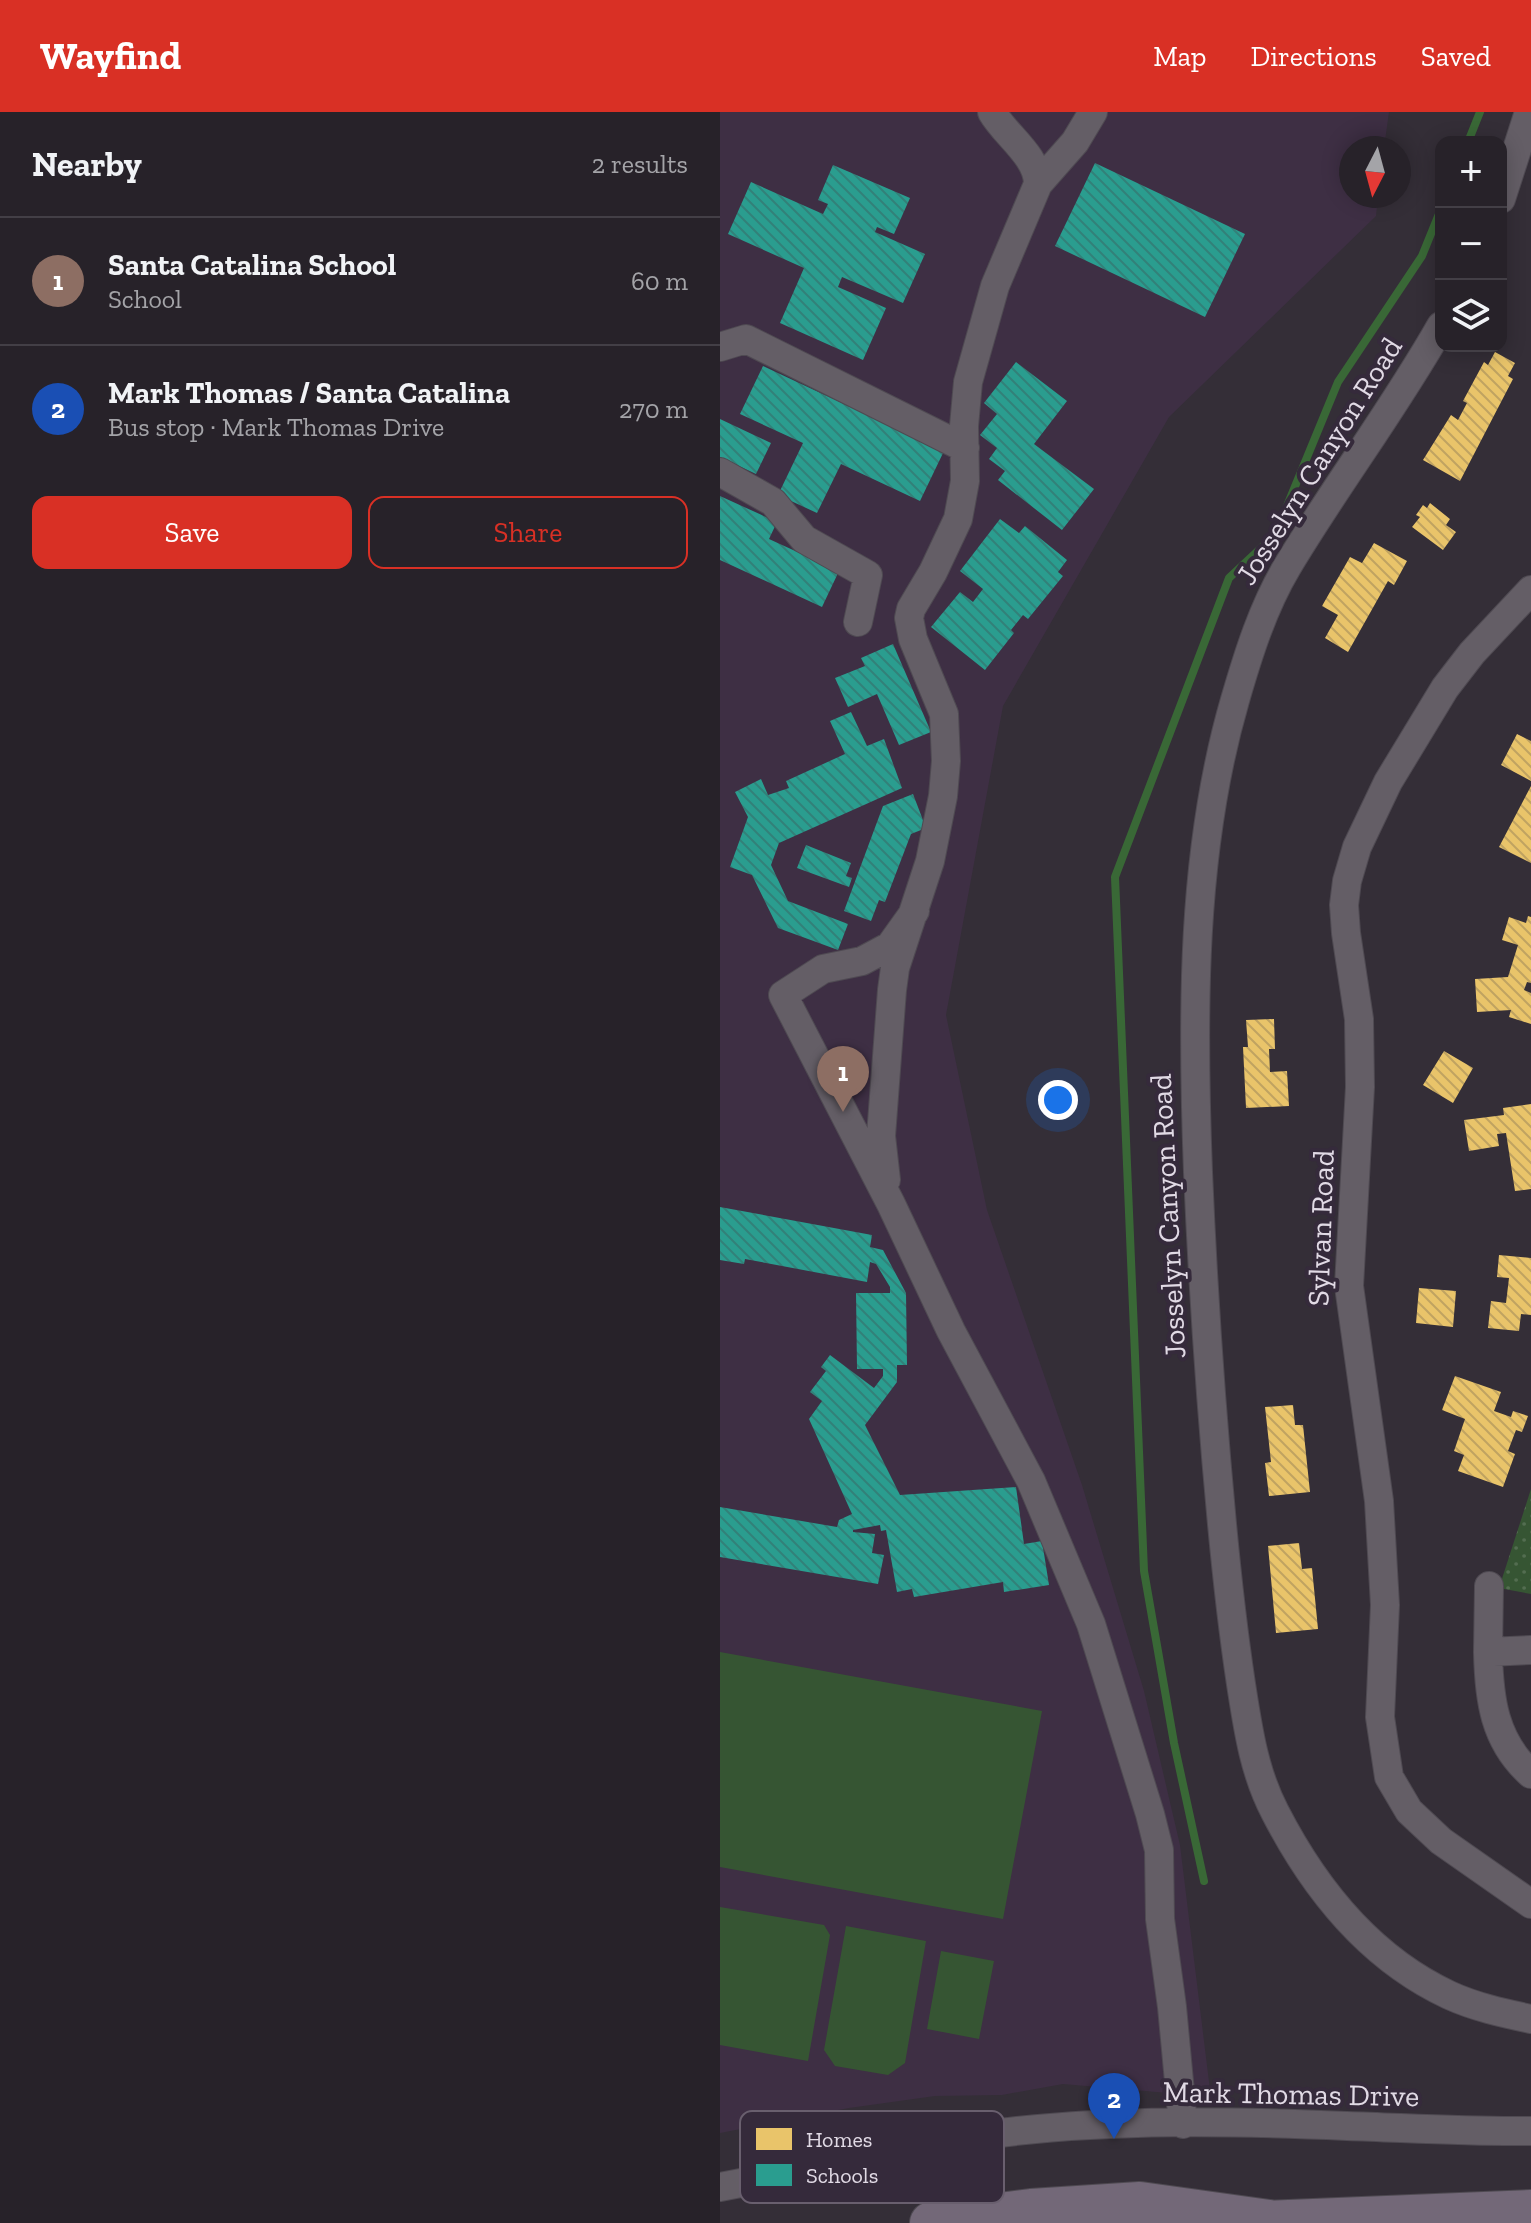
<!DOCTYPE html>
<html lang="en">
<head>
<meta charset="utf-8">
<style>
	body { margin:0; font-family:"Zilla Slab",serif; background:#332f35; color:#f1f3f6 }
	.controls { position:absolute; right:24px; top:24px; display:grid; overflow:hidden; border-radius:16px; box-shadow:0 4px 20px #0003 }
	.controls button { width:72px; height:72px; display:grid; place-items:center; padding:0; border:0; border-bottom:2px solid #433f46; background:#272229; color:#f1f3f6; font:40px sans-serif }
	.compass { position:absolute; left:619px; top:24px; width:72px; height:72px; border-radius:50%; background:#272229; box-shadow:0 4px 20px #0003; rotate:186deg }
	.you { position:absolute; left:338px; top:988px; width:28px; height:28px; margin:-20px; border:6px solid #fff; border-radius:50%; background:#1a73e8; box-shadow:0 0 0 12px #1a73e833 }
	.badge { display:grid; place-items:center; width:52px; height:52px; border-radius:50%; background:#d93025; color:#fff; font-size:26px; font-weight:700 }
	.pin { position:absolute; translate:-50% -66px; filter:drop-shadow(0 2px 4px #0008) }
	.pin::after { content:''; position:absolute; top:42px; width:28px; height:24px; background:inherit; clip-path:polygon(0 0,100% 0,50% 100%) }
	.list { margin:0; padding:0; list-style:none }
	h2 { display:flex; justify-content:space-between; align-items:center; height:104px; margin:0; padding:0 32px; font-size:34px }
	h2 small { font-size:26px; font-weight:400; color:#a4a4a8 }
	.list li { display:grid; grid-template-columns:52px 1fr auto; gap:24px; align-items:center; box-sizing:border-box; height:128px; padding:0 32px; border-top:2px solid #433f46 }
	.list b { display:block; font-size:30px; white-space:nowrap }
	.list p { margin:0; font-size:26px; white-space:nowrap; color:#a4a4a8 }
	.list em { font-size:26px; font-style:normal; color:#a4a4a8 }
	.actions { display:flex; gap:16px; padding:24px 32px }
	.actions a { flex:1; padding:18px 0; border:2px solid #d93025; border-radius:16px; text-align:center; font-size:28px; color:#d93025 }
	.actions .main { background:#d93025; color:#fff }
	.icon { flex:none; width:44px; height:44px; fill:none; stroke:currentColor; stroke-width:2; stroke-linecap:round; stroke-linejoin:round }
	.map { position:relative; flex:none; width:811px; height:2111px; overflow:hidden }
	header { display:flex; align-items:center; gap:48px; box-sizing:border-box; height:112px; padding:0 40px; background:#d93025; color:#fff }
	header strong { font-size:38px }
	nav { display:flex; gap:44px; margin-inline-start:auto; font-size:28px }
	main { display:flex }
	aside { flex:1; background:#272229 }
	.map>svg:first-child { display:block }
</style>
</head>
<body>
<header>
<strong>Wayfind</strong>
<nav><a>Map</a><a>Directions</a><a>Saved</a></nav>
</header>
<main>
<aside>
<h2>Nearby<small>2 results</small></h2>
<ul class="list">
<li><span class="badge" style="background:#8d6e63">1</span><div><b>Santa Catalina School</b><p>School</p></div><em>60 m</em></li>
<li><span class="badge" style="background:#1a4fb4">2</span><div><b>Mark Thomas / Santa Catalina</b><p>Bus stop · Mark Thomas Drive</p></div><em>270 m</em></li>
</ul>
<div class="actions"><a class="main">Save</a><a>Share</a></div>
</aside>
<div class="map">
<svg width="811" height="2111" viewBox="0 0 811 2111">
	<defs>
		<pattern id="grass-dots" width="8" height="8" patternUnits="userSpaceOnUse" patternTransform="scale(2)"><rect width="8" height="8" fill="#365533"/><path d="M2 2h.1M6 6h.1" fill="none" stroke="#536d50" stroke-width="1.8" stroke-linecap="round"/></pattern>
		<pattern id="homes-back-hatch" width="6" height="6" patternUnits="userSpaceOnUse" patternTransform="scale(2)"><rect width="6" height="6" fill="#e9c46a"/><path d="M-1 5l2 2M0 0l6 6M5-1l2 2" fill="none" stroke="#c0a361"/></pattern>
		<pattern id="schools-back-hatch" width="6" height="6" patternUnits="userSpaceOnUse" patternTransform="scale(2)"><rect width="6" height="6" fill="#2a9d8f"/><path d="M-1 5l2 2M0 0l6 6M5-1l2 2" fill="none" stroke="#328179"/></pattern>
	</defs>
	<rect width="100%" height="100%" fill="#342e37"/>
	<path fill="#3e2f44" d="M0,0H669L664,36H631V84H658L656,104L449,305L283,594L226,903L267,1098L362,1373L424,1579L460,1733L490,1978L460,1982L343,1972L282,1983L215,1984L129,1996L0,2021Z"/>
	<path fill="url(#grass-dots)" d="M811,1377V1482L779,1476Z"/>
	<path fill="#365533" d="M0,1540L322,1599L283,1807L0,1755Z
		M0,1795L104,1813L110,1823L88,1949L0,1933Z
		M126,1814L206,1829L185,1951L168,1963L115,1954L104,1938Z
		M221,1839L274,1849L259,1927L207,1917Z"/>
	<path fill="url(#homes-back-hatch)" d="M775,240L795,251L788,264L793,267L740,369L703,348L731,303L738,308L747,291L743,289L764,250L768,253Z
		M710,391L730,407L726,413L736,420L723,438L692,415L700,405L696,403L703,393L707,396Z
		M654,431L687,449L674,473L668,469L628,540L605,526L618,503L602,494L630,445L642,451Z
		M797,622L811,629V669L781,653Z
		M811,674V751L779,735Z
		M808,804L811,805V871L807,870L804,878L811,881V912L789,905L791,898L757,900L755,867L788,865L798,833L782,828L789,805L806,811Z
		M554,907L555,937H549L550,960L567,959L569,994L526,996L523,935H528L526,908Z
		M724,939L753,956L733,991L703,973Z
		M811,992V1077L795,1079L786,1021L777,1022L779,1034L749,1039L744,1008L784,1003L783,996Z
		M779,1143L811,1146V1203L801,1202L799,1219L768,1216L771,1189L786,1191L789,1166L777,1165Z
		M699,1176L736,1179L733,1215L696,1211Z
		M735,1264L781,1280L774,1299L791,1305L793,1299L808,1304L802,1320L796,1318L788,1339L795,1342L783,1375L738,1359L744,1343L734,1339L745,1307L722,1298Z
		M573,1293L575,1313H583L590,1380L549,1384L545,1351L551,1350L545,1295Z
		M579,1431L582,1457L592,1456L598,1517L556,1521L548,1434Z"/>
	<path fill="url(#schools-back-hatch)" d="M375,51L525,122L485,205L335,134Z
		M113,53L190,86L174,122L157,115L155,120L205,142L183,191L122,165L118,175L166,196L143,248L60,211L84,156L8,122L31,70L103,102L108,92L98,88Z
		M296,250L347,289L314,332L374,377L342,418L278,368L285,359L269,347L277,336L260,323L277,302L264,291Z
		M43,254L224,339L200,389L121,352L97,401L58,383L83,331L20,302Z
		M0,307L51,331L36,362L0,345Z
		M0,384L57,410L49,427L119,459L102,495L0,448Z
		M280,407L299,421L305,414L347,448L338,460L343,464L308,507L303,503L291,518L294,521L265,558L211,515L240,480L253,490L263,477L240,459Z
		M173,532L211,620L179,633L157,582L128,595L115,566L145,554L141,546Z
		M131,600L147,634L164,627L182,676L59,731L51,753L68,789L128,812L118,838L58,816L32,763L10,755L28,705L15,680L41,667L48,683L69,676L66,669L125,642L110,609Z
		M193,682L206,716L191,722L165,790L159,788L151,809L124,799L163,694Z
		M86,733L131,751L126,764L132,766L129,775L77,756Z
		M0,1095L152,1123L150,1135L163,1138L186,1181L187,1253H177V1270L145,1313L180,1383L296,1375L304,1432L322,1429L329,1473L284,1480L283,1470L194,1485L192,1477L177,1480L166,1418L161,1419L160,1413L133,1418V1420L155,1422L152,1441L164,1443L158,1472L0,1445V1395L117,1415L119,1408L132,1402L89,1307L102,1289L90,1280L106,1259L101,1255L110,1243L154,1276L163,1264V1257H137L136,1181H170V1175L156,1152L150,1150L147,1170L25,1147L24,1152L0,1148Z"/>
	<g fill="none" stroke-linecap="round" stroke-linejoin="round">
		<path stroke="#396836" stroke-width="8" d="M748,30L760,0
			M484,1769L454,1631L424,1459L395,765L509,466L555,423L618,270L702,144L721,97"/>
		<g stroke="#4f4a52" stroke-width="30">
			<path id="minor" d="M272,0C285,23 318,44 318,72
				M781,87L809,0
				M721,214C674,297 616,373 567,455C543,495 528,543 515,588C471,739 472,904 478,1060C483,1178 491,1295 502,1412C507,1465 513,1519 521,1572C528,1617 534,1660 555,1700C594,1776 650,1846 729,1883C755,1895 783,1901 811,1907
				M0,235L26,227L245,336
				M0,360L53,390L84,427L148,463L138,510
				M811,478L752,541L725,576L668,670L637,735L627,769L624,793L626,821L639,907L640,975L629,1174L659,1389L665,1493L660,1605L669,1665L689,1699L721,1729L811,1792
				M195,799L170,834L142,849L103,857L63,883L171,1092L231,1219L311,1369L371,1512L430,1702L439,1738L440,1807L452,1895L463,2012
				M166,1068L161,1024L172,878L175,856L210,749L223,684L226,649L224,602L193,527L189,506L191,497L213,460L238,407L245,369L244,314L248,270L275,174L318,72L355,30L373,0
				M811,1538L768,1540C769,1587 774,1629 811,1662
				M768,1540L769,1474
				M0,2075L279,2021C393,2007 512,2009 627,2014C689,2016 750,2020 811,2019"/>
		</g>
		<g stroke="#4f4a52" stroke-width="44">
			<path id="highway" d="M211,2111L311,2098L420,2091L549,2109
				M520,2111L811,2099"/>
		</g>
		<use href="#minor" stroke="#645e66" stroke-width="28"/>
		<use href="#highway" stroke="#736878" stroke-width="42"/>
	</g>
	<g text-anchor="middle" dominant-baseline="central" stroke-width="8" stroke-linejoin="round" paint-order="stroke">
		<g font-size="30" fill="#e1dae5" stroke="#352a3b">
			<text transform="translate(599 349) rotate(-58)">Josselyn Canyon Road</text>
			<text transform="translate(448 1104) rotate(-93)">Josselyn Canyon Road</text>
			<text transform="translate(601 1116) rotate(-88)">Sylvan Road</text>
			<text transform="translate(571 1982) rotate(1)">Mark Thomas Drive</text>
		</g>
	</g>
	<rect x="20" y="1999" width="264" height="92" rx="12" fill="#352a3b" stroke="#695f6e" stroke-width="2"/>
	<rect x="36" y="2016" width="36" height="22" fill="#e9c46a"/>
	<rect x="36" y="2052" width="36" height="22" fill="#2a9d8f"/>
	<g font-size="22" fill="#e1dae5">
		<text x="86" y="2035">Homes</text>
		<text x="86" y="2071">Schools</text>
	</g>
</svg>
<div class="controls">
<button>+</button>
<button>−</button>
<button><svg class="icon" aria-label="layers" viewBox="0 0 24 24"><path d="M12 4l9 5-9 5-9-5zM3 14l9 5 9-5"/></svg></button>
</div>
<svg class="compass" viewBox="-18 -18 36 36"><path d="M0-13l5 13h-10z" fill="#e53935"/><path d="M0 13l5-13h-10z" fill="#a4a4a8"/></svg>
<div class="you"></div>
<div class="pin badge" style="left:123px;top:1000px;background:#8d6e63">1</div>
<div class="pin badge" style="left:394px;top:2027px;background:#1a4fb4">2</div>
</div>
</main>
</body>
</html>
